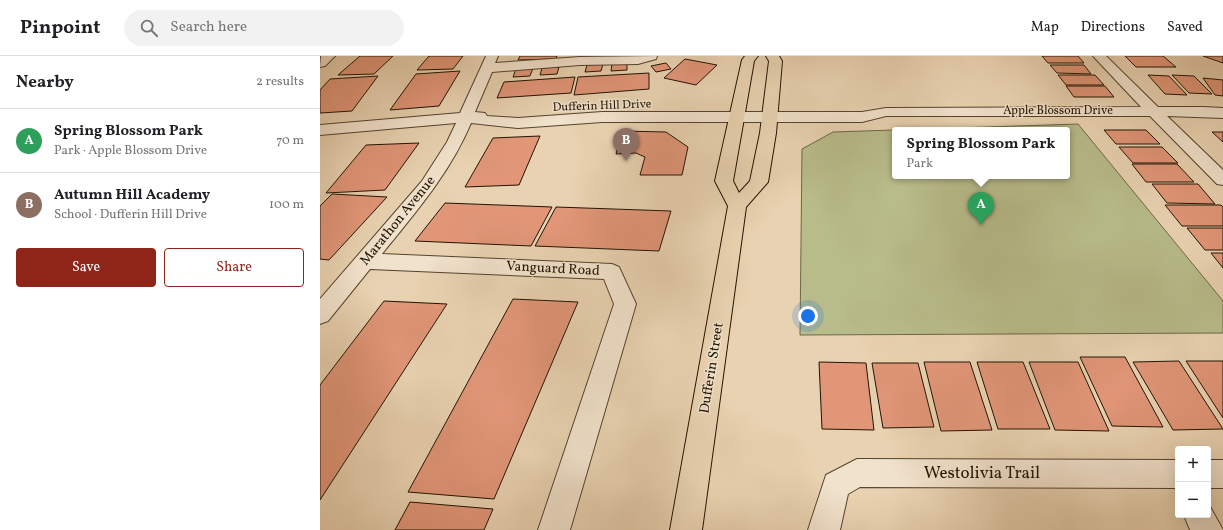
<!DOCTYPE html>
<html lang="en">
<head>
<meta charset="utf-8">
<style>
	body { margin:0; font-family:Vollkorn,serif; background:#f2f2f2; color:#202124 }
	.controls { position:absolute; right:12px; bottom:12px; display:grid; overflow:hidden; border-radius:4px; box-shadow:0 4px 16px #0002 }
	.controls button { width:36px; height:36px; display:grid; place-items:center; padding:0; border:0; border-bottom:1px solid #e0e0e0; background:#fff; color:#202124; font:20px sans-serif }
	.you { position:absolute; left:488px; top:260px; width:14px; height:14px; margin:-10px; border:3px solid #fff; border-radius:50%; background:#1a73e8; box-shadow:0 0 0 6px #1a73e833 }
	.badge { display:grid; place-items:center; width:26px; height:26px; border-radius:50%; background:#8f2418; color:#fff; font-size:13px; font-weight:700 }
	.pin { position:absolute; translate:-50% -33px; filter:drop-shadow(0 1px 2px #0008) }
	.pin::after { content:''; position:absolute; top:21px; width:14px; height:12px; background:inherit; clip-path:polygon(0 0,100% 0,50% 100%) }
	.popup { position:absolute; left:572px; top:71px; width:178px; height:52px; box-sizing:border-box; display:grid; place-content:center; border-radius:4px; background:#fff; filter:drop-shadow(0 1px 3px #0005); font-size:13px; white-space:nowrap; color:#757577 }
	.popup b { font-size:15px; color:#202124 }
	.popup::after { content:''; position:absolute; left:50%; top:100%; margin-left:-8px; border:8px solid transparent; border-top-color:#fff }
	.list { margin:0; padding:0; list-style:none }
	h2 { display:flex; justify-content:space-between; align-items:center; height:52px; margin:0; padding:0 16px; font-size:17px }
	h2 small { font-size:13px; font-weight:400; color:#757577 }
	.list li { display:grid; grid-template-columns:26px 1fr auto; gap:12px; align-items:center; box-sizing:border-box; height:64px; padding:0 16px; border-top:1px solid #e0e0e0 }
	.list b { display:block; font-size:15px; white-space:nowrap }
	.list p { margin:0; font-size:13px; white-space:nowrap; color:#757577 }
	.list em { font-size:13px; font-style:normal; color:#757577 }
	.actions { display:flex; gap:8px; padding:12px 16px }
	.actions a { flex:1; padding:9px 0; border:1px solid #8f2418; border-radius:4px; text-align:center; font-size:14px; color:#8f2418 }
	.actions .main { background:#8f2418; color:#fff }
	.icon { flex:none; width:22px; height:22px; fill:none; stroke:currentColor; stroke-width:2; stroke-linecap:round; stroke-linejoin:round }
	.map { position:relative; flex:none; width:903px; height:474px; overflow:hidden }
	header { display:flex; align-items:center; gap:24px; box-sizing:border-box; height:56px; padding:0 20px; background:#fff; border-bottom:1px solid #e0e0e0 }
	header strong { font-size:19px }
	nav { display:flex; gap:22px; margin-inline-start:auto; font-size:14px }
	.search { width:280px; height:36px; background:#f2f2f2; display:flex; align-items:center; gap:10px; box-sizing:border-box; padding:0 14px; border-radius:22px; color:#757577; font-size:15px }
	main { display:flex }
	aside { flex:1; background:#fff }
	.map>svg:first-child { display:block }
</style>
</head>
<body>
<header>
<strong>Pinpoint</strong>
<div class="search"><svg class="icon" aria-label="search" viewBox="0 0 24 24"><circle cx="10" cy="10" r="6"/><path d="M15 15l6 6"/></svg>Search here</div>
<nav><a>Map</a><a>Directions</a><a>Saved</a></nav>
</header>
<main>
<aside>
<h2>Nearby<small>2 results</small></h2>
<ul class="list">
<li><span class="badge" style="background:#2e9e5b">A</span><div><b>Spring Blossom Park</b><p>Park · Apple Blossom Drive</p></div><em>70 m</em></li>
<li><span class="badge" style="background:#8d6e63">B</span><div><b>Autumn Hill Academy</b><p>School · Dufferin Hill Drive</p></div><em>100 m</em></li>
</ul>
<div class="actions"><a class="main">Save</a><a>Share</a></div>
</aside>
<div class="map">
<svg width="903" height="474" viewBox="0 0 903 474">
	<rect width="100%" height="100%" fill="#e9d2b1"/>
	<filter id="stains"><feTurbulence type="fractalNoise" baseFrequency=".005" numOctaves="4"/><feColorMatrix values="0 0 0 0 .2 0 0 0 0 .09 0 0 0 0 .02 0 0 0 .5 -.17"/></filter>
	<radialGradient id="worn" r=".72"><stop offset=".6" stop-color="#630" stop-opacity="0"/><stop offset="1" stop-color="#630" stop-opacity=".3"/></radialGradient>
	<path fill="#b8bb8a" stroke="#6c6846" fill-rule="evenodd" d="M758,68L903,245V277L480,279L482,93L513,76ZM575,74H747V120H575Z"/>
	<path fill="#e19678" stroke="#211402" d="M40,0H73L54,18L18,19Z
		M109,0H143L133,13L97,14Z
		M200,0H237L236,3L198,4Z
		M722,0H758L764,7H728Z
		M805,0H843L856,11H816Z
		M883,0H903V7Z
		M365,3L397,9L376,29L344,22Z
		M307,7V14L291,15L292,8Z
		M346,7L351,13L336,16L331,10Z
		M283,8L281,15L265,16L267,9Z
		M730,9H764L771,18L737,17Z
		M239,11L237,18L220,19L222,12Z
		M213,12L210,20L193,21L196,13Z
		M140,15L119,50L70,54L96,18Z
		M329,17V33L254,39L258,21Z
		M738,19H775L784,29H746Z
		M828,19L849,20L867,39L845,38Z
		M852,19L874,20L892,38L869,37Z
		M58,20L32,55L0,57V34L10,23Z
		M255,21L251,37L177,42L184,26Z
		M883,22L903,24V40L895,39Z
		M746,30H785L794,41H754Z
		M784,74H826L840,88H796Z
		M302,75L346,76L368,91L362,119H320L325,101L316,97L296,98Z
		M892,76H903V86Z
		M220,80L199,129L145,131L173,82Z
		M99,87L65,134L6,137L46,89Z
		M799,91H842L858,107H813Z
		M812,108H857L874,126H826Z
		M832,128H878L895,148L847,147Z
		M12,138L67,141L9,204L0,203V150Z
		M125,147L232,151L211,190L95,185Z
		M845,149H901L903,151V170H862Z
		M236,151L351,155L339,195L215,190Z
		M867,172H903V194H885Z
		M891,197H903V212Z
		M193,243L258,246L174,443L88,436Z
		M64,245L127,248L0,444V329Z
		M760,301H805L843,371L792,370Z
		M859,305L903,373L853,374L813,306Z
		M866,305H903V362Z
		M499,306L546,307L554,374L502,373Z
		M604,306H650L672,374L621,375Z
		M657,306H703L730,373H678Z
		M709,306H758L789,375L735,374Z
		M552,307H598L614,371L563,372Z
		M90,446L173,453L164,474H75Z"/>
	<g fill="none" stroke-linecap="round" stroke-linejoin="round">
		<g stroke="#53442e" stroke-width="2">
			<path id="minor" d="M15,0L5,10L0,11L1,0Z
				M166,0H178L175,7L260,1L337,0L336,3L318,8L260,9L172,16L155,56L165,57L167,60L198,62L282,56H542L566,52L821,51L773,0H786L838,51H883L903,52V62L847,60L903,114V129L897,128L830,60H566L542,66H282L198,72L151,67C130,117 95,157 62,198L292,208L299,211L316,248L250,474H218L294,248L284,223L50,213L8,265L0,268V243L102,125L127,86L136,67L0,79V69L140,57Z
				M537,403L858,404V432L540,431L528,438L520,474H488L506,419Z
				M888,404H903V432H888Z
				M888,447L903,474H870L864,459H888Z"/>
		</g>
		<g stroke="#211402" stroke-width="2">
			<path id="major" d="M425,0H438L434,5L413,125L419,137L430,125L440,77L449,5L446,0H459L462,5L456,77L448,126L426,151L382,474H350L408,150L395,125L422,4Z"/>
		</g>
		<use href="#minor" fill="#f1e2cc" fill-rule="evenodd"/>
		<use href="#major" fill="#e9d2b1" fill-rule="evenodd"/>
	</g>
	<g text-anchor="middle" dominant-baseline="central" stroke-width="3" stroke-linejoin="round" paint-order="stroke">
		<g font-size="12" fill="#211402" stroke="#f1e2cc">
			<text transform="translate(282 50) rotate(-2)">Dufferin Hill Drive</text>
			<text x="738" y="55">Apple Blossom Drive</text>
		</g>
		<g font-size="14" fill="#211402" stroke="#f1e2cc">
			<text transform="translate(78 165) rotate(-51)">Marathon Avenue</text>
			<text transform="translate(233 213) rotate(3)">Vanguard Road</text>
			<text transform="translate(392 312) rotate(-81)">Dufferin Street</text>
		</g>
		<g font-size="17" fill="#211402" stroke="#f1e2cc">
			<text x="662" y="417">Westolivia Trail</text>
		</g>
	</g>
	<rect width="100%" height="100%" filter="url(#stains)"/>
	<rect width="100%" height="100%" fill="url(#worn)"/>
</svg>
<div class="controls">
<button>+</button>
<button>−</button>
</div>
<div class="you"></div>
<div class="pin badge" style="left:661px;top:169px;background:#2e9e5b">A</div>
<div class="popup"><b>Spring Blossom Park</b>Park</div>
<div class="pin badge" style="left:306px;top:105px;background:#8d6e63">B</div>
</div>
</main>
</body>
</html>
